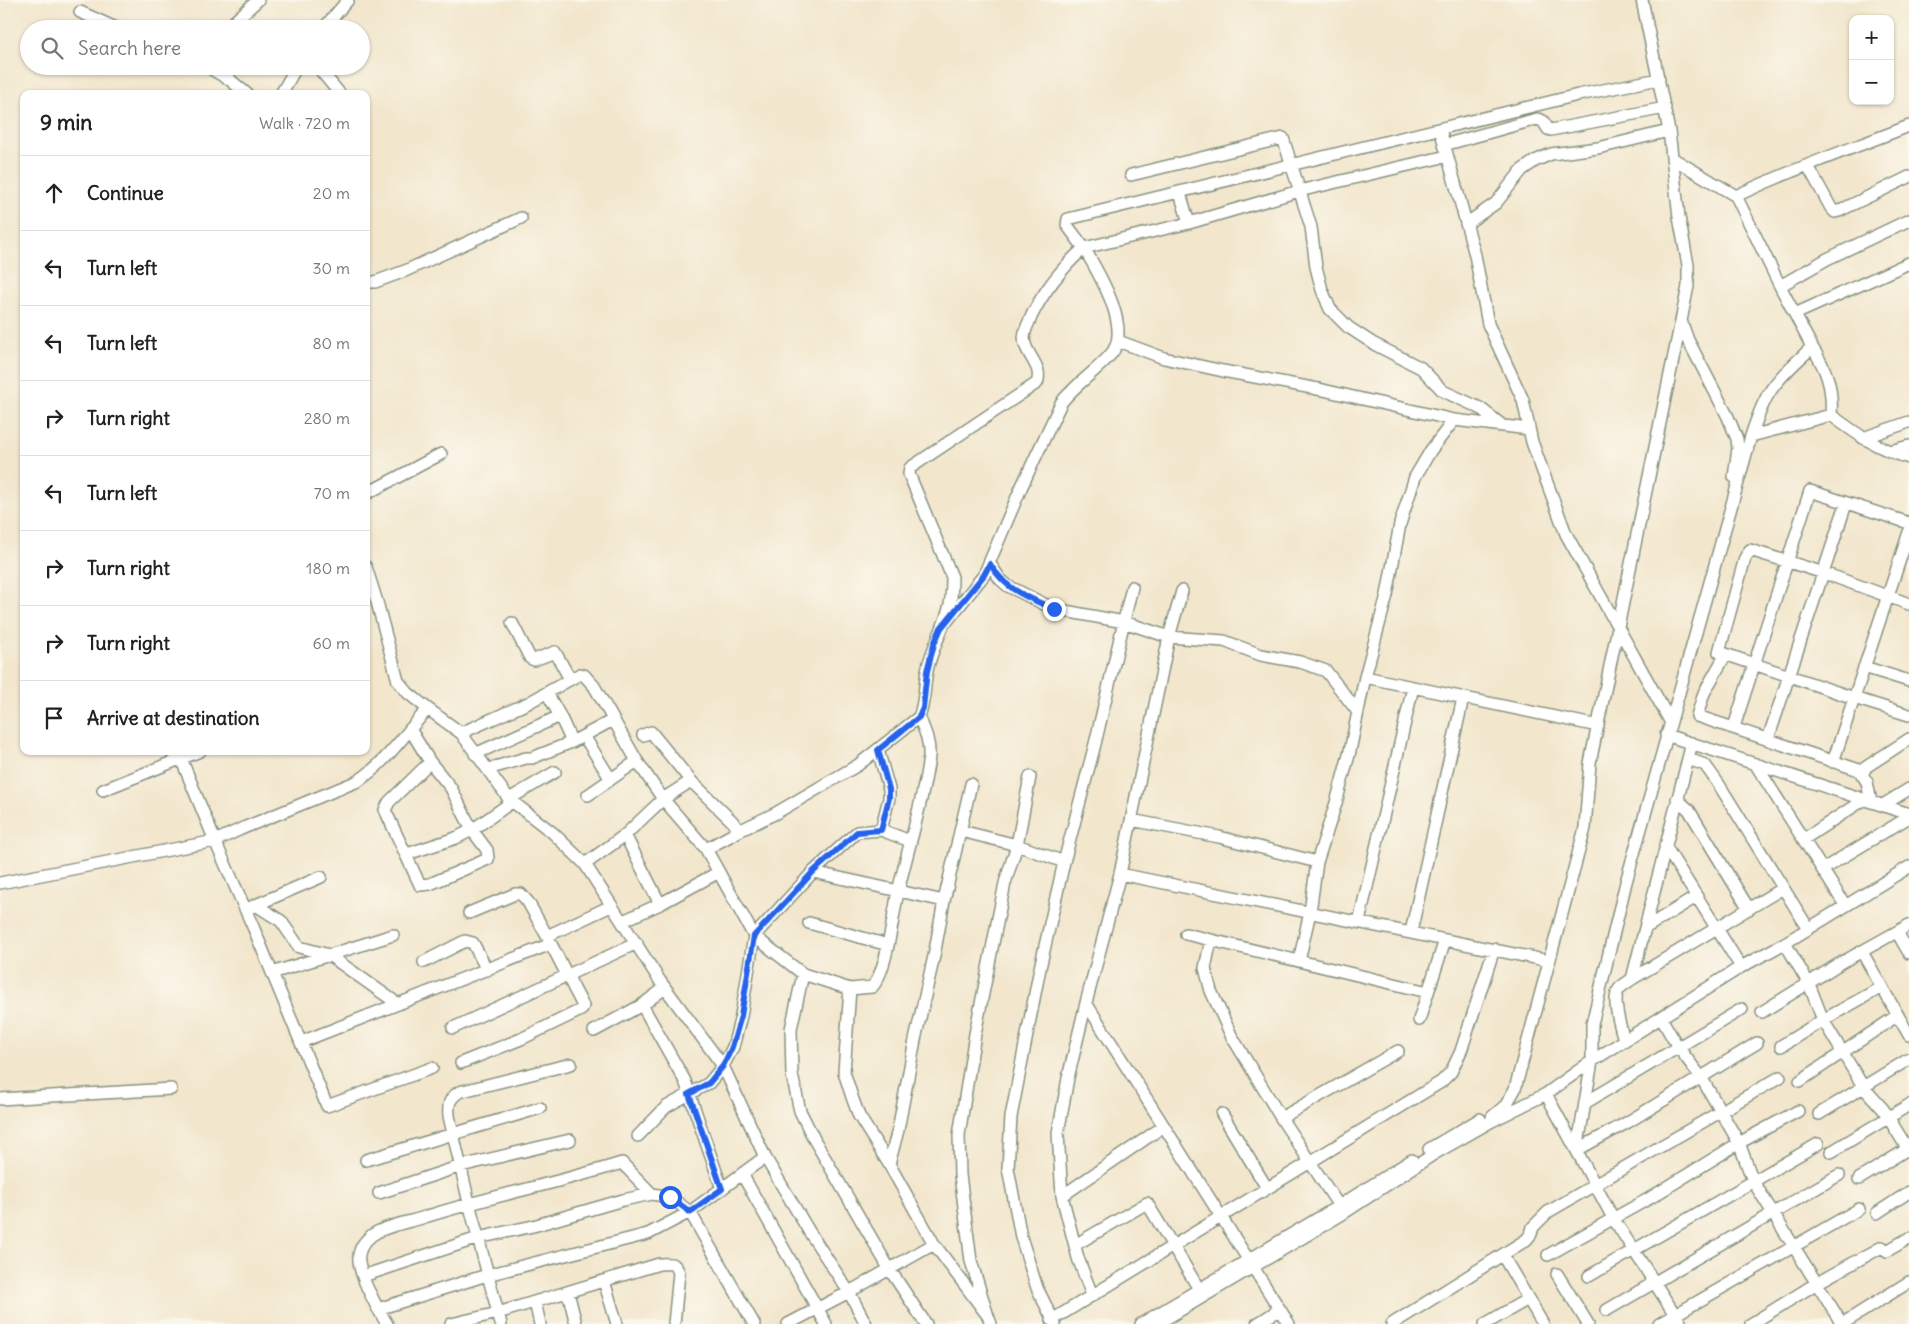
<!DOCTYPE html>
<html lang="en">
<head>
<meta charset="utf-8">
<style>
	body { margin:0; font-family:Delius,sans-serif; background:#f6f6f6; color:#222 }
	.controls { position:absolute; right:15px; top:15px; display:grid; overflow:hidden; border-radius:10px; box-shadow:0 1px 4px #0004 }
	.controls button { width:45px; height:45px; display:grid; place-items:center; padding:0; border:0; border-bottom:1px solid #e0e0e0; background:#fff; color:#222; font:25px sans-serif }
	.stop { position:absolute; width:15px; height:15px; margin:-11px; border:4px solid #2563eb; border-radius:50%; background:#fff }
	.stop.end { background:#2563eb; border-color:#fff; box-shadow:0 1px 5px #0008 }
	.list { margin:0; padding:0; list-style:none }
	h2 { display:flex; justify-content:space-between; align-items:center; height:65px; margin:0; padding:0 20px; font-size:21px }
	h2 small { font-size:16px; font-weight:400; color:#767676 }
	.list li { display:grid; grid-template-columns:32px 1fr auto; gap:15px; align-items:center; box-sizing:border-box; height:75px; padding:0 20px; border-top:1px solid #e0e0e0 }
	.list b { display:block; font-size:19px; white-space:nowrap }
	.list em { font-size:16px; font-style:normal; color:#767676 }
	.icon { flex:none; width:28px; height:28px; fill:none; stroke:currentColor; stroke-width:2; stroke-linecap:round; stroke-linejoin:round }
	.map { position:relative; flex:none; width:1909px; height:1324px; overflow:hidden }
	.search { position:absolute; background:#fff; box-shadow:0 1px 4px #0004; left:20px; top:20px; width:350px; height:55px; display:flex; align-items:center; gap:12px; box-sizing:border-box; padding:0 18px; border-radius:28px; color:#767676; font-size:19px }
	.panel { position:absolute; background:#fff; box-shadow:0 1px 4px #0004; left:20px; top:90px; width:350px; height:665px; border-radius:10px }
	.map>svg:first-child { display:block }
</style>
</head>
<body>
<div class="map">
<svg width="1909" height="1324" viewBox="0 0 1909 1324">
	<rect width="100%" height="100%" fill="#fbf7ec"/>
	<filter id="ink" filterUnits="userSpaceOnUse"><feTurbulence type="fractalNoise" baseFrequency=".02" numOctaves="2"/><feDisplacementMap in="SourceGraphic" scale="10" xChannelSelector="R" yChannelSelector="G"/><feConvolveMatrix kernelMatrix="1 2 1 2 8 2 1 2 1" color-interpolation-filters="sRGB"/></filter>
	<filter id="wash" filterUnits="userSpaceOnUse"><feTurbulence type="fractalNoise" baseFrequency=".0096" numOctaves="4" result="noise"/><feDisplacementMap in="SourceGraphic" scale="20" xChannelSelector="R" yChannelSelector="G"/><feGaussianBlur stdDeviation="1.12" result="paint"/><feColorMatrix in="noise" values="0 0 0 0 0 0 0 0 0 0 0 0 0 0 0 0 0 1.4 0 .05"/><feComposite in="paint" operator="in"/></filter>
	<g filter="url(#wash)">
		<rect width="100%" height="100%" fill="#f2e6cc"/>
	</g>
	<g filter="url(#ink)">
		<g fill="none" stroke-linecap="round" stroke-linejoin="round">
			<g stroke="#889280" stroke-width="14">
				<path id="minor" d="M1642,0L1669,131L1679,217L1688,265V286L1681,321L1688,340L1728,417L1737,439L1738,448L1734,477
					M80,12L118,29
					M226,29L258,0
					M323,29L348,0
					M206,66L230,80
					M226,66L230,80L247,94
					M317,66L340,94
					M281,94L297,66
					M1440,129L1475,255L1488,324L1523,400L1532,442L1566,534L1670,721
					M1444,145L1537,119L1543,121L1548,129L1551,130L1665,108
					M1808,166L1831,208L1835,212L1839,211L1909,177
					M1131,175L1283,138L1311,227L1316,267L1322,290L1330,309L1348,327L1374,344L1421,368L1443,391L1480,408L1503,426
					M1180,193L1189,223
					M1736,196C1792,169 1851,149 1909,126
					M1466,224L1496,203L1522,170L1535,161L1551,154L1598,148L1669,131
					M366,282H375L405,271L521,218
					M1780,286L1827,259L1909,220
					M1795,314L1909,263
					M1118,341L1164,358L1223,371L1323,390L1454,420L1529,429
					M1812,347C1827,370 1833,388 1831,415
					M1751,436L1831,415C1858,435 1876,448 1909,458
					M1863,438L1909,422
					M1890,451L1909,446
					M366,494L441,454
					M990,564L1000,579L1008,586L1054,609L1124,622L1169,637L1224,641L1261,655L1300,662L1326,671L1358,712
					M366,567L377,602L398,681L408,693L428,709
					M1182,591L1169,637L1120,874L1086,1003L1289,1324
					M1909,604L1824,573L1750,550L1745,558L1719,652L1854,698L1909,715
					M947,621L984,575L1021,488L1061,403C1075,384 1096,372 1111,354C1133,329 1098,272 1084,248L1189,223L1299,191L1447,156
					M512,623L530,658L534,660L555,652L570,679
					M1726,654L1704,693L1697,716L1859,770L1867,782L1871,802
					M1864,667L1909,681
					M1365,677L1598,726
					M547,693L560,716L572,742
					M919,717C925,731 930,742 929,757C923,802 908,848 898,892C893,914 887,972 872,987L850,989L844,1072L852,1097L859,1116L889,1164L934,1244
					M1734,727L1810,491L1909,523
					M410,729L430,762L451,788L472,830L487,850L488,859L430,884L420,885L385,810L389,802L430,762
					M461,733L528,703L580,674L584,675L594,686L637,761L663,799L691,781L733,822L739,831L706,849
					M643,735L651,732L691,781
					M1666,735L1909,814
					M584,736L610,778
					M1768,739L1846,504
					M878,750L889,789V798L881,830
					M475,754L560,716
					M1688,759L1705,765L1718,783L1808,928
					M1833,762L1909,532
					M1756,765L1845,905
					M488,769L526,758H532L572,742L613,720
					M1862,775L1866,767L1909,739
					M103,790L200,751
					M588,795L637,761
					M509,799L555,772
					M1677,799L1689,810L1749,909
					M1883,805L1909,789
					M1131,820L1219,837L1317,862
					M739,831L776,813L858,765L919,717C925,702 924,687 927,671C931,650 942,632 948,612C952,601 952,588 952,577L909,474L910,468L1037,383C1043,368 1029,358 1025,344C1022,333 1028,325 1032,315C1045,289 1062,268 1084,248L1067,225L1068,219L1578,95L1659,79
					M961,831L1017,845L1030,777
					M625,835L660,904
					M1804,839L1865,799
					M1665,846L1741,967
					M407,854L456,838L472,830L512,802
					M1064,862L1095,744L1132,587
					M585,864L625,835L663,799L706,849L754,936L741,1016L733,1047L723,1066L709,1083L666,1107L638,1136
					M1909,867L1785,943L1809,984L1823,1020L1864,1088L1883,1109L1909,1151
					M1823,869L1909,817
					M813,872L944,901
					M1120,874L1549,961
					M0,883L215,841L178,751
					M256,905L281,921L299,947L329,955L398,1004
					M251,907L321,877
					M469,913L515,894H521L528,902L547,936
					M623,921L660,904L719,872
					M1359,922L1413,687
					M809,923L888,945
					M1645,928L1696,897
					M1411,932L1463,698
					M1897,932L1909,953
					M1186,934L1428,992
					M1211,940L1205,968L1211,991L1231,1035L1281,1118L1339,1206
					M1862,952L1909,1035
					M1299,961L1310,912L1317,862L1336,803L1350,751L1365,677L1387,595L1400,524L1415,477L1431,450L1454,420
					M424,962L465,941L473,943L487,970
					M272,973L393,935
					M803,974L791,1029L792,1075L800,1111L815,1141L890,1270L926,1324
					M1632,979L1692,743
					M850,989L803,974L754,936L813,872L857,832L881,830L910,841
					M1086,1003L1068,1078L1058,1133L1062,1196L1078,1258L1092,1295
					M642,1005L685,1081L722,1189
					M1762,1012L1839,964L1909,925
					M1661,1018L1678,1047L1701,1077L1739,1143L1753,1181L1842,1324
					M1419,1020L1445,940
					M453,1028L637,943
					M594,1031L642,1005L665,988
					M1624,1040C1621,1028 1611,1000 1619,989C1622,985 1628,982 1632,979L1783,888
					M301,1042L551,944L547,936L611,906
					M1781,1046L1823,1020L1882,987
					M461,1063L521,1039L581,1010L583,1006L551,944
					M432,1068L327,1106L254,929L215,841L241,829L358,781C386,763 405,733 428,709L461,733L509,799L553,833L585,864L660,981L723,1066L765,1157L690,1212L754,1324
					M1800,1081L1898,1015
					M1546,1094L1613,1218L1681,1324
					M0,1099L171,1089
					M1585,1103L1742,1009
					M1222,1114L1267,1188
					M1819,1114L1909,1059
					M1492,1117L1506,1105L1515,1089L1585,828L1590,763L1681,321
					M1281,1118L1398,1051
					M1429,1149L1480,1119
					M1577,1150L1592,1061V1024L1626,882L1751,436C1756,421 1761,406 1769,393C1780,375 1798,361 1812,347L1780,286L1736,196L1672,158
					M1577,1150L1628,1122L1757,1043
					M1831,1152L1909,1105
					M765,1157L810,1233L849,1292L934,1244L988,1316L991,1324
					M366,1160L540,1108
					M889,1164L898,1130L915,1040L934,956L944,901L971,784
					M742,1174L826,1324
					M1859,1179L1909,1148
					M379,1193L461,1166L570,1140
					M1062,1196L1164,1126
					M1877,1213L1909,1192
					M1075,1245L1147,1203L1199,1289
					M1548,1255L1650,1198L1739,1143L1798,1111
					M1503,1256L1543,1324
					M1557,1274L1588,1324
					M363,1276L478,1238L533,1226L623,1200L652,1194L670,1197L690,1212L648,1234L487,1275L378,1309
					M1589,1276L1818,1144
					M604,1281L617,1324
					M568,1292L576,1324
					M535,1302L540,1324
					M1607,1310L1839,1175
					M988,1316L971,1261L960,1175L959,1135L975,1034L1005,883L1017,845L1064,862L1040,968L1011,1117L1008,1168L1021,1237L1037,1288L1055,1324
					M1052,1320L1441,1082L1451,1072L1461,1051L1494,949
					M387,1324C378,1310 353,1267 360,1251C362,1243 371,1235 377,1232C390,1225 414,1221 428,1216C492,1196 558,1183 622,1163L652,1194
					M451,1324L498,1313L469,1203L449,1116C448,1104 449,1099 459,1092L571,1064
					M501,1324L498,1313L659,1264C670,1264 675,1261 679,1273L674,1324
					M788,1324L849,1292L866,1324
					M1141,1324L1339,1206L1412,1160
					M1157,1324L1344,1213L1434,1154L1492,1121L1546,1094L1592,1061L1741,967L1785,943
					M1257,1324L1279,1310
					M1392,1324L1526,1240L1531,1234L1533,1227L1548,1212L1780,1077
					M1485,1324L1528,1299
					M1659,1324L1859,1209
					M1751,1324L1817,1283L1882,1247L1887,1251L1909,1238
					M1842,1324L1909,1282"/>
			</g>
			<use href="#minor" stroke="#fff" stroke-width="11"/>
		</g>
	</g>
	<g fill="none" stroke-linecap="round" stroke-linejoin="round" filter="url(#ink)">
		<path stroke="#2563eb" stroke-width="6" d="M670,1197L690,1212L722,1189L689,1094L709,1083L723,1066L732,1047L741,1016L754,936L813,872L857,832L881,830L889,798V789L878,750L919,717L923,708L927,671L934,644L941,628L984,575L990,564C1007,591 1025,596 1054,609"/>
	</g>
</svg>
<div class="controls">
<button>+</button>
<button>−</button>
</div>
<div class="stop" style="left:670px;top:1197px"></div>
<div class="stop end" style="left:1054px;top:609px"></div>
<div class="search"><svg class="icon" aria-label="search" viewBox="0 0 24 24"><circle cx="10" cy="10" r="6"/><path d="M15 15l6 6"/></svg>Search here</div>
<section class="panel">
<h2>9 min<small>Walk · 720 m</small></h2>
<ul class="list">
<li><svg class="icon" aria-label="ahead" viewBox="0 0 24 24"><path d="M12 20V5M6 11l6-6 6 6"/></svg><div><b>Continue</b></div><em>20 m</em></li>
<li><svg class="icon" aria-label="left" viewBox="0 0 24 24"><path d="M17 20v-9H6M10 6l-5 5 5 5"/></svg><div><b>Turn left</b></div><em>30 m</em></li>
<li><svg class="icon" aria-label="left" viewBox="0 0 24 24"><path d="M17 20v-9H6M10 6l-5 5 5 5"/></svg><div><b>Turn left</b></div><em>80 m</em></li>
<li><svg class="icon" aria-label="right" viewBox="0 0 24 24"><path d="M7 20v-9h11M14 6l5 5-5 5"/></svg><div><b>Turn right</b></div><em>280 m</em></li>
<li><svg class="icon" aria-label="left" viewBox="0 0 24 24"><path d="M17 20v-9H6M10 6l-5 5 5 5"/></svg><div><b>Turn left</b></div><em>70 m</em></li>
<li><svg class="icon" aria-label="right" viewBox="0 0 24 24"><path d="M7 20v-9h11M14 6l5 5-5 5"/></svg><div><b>Turn right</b></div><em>180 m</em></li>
<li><svg class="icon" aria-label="right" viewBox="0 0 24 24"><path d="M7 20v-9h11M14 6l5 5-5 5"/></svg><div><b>Turn right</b></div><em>60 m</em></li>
<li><svg class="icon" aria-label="arrive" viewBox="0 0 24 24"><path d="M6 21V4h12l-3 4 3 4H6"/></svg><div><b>Arrive at destination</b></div></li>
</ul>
</section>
</div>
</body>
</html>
